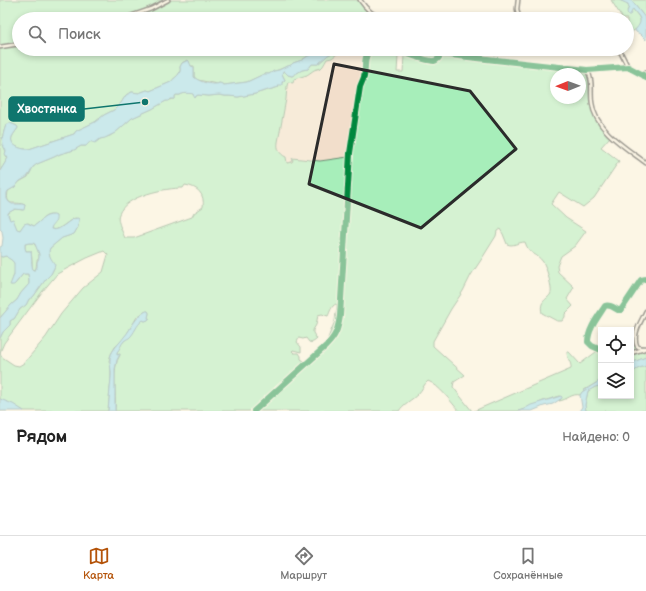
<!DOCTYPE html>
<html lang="ru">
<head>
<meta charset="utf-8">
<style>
	body { margin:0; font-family:"Balsamiq Sans",sans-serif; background:#f6f6f6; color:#222 }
	.controls { position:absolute; right:12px; bottom:12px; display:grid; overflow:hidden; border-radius:0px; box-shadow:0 2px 6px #0003 }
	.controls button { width:36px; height:36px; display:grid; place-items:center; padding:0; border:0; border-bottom:1px solid #e0e0e0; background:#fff; color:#222; font:20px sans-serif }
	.compass { position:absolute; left:550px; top:68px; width:36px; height:36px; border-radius:50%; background:#fff; box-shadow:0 2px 6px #0003; rotate:269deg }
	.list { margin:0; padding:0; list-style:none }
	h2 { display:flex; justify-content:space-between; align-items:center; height:52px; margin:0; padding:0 16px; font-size:17px }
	h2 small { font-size:13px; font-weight:400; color:#767676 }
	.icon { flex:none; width:22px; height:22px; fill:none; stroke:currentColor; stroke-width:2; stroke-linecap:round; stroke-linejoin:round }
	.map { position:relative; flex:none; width:646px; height:411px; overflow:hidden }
	.search { position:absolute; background:#fff; box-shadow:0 2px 6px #0003; left:12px; right:12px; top:12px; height:44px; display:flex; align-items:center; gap:10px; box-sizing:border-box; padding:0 14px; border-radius:22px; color:#767676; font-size:15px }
	.sheet { height:124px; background:#fff }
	nav { display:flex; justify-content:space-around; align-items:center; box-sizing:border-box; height:56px; border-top:1px solid #e0e0e0; background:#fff; font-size:11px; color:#767676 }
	nav a { display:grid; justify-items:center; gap:2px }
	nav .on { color:#b45309 }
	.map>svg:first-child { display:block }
</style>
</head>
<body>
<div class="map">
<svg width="646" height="411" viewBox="0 0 646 411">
	<rect width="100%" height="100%" fill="#fcf5e5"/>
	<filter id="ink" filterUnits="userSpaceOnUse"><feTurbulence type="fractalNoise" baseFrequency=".025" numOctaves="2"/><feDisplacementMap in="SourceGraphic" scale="8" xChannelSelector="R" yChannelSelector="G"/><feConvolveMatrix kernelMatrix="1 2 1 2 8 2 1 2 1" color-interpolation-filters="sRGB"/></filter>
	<g filter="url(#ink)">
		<path fill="#f2decb" d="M336,54L366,56L363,76L359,86L349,158L320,161L292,158L293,161V162L287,163L286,157L281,154L277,148L278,142L286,99L287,86L288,82L293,83L294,79L297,78L307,75L314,70L319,69L323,66L327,59L331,58Z"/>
		<path fill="#a7eeba" stroke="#698c72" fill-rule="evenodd" d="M0,0H163L138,12L118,19H19V43L0,46Z
			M169,0H358L361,5L365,8L368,19H366L363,14L361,12L360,14L362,19H124Z
			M611,0H619L627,3L629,7L627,11L630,14L632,9L634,10C635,13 639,16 640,19C642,25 636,30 631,32L627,26V19H623Z
			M631,0H646V19Z
			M19,45V49H322L318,52L308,56L302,60L293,63L291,65L285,67L278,70L274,71L269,74H264L247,82L224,85L219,83L217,84L198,80L194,77V66H191L187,60L182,63L180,67C182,75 174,77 171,82L150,91L147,90L139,93L132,92L129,93L126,95L121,103L114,110L104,115L95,122L76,131L74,134L29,149C22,150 9,146 12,137C14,133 16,131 18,128L17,126L10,123L6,125L3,134L2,139L4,147L6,151V156L8,158L0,171V48Z
			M336,49H343L332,58L327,59L323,66L321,68L314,70L307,75L297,78L294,79L293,83L288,82L287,86L286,99L278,142C277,148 279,154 286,157L287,163L292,162L293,160L292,158L320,161L348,157L349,158L351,153L361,87L365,78L368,56L370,51L373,49H386L396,51L398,56L397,72H403L404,56L406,55C412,57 431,65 436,62C439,60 441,57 444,56L582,71C593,76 590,89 590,99C590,103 591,108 593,111C596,122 603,129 610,137L601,147L619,161L594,198L583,207L559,192L551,204L566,218L586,231L575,246L561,256L557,266L558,272L574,287L567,299L573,306L565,314V317L562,321H557L542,313C538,297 553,300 551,289C551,284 546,266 543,262C537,253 529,255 525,242C518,242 513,247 507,244L503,234L500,229L497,231L496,236L481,260L471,275L463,291L451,309L433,341V346L465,375L454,382L453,387L472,411H459C451,402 439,385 428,381C424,384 422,390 418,394C412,400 403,404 399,411H115C117,395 111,368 120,355V354L117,355V352C119,349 121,344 124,341C126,339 129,338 131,335C135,330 137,323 143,320L145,321L150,319L148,318L149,313L148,311L144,312L137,317L125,337L115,347L111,354L109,361L111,365V378L108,411H24L0,399V338L3,332L10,325V321L13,319H14L20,309L26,305L29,299L33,297L46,279L51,274L54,268C52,262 47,254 50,248L62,238L74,234L78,227L79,219L75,218C67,221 59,232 51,229V227L56,216C45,212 42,221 34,226L28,223L24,225L20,230H17L13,220L10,221L8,213L15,209L23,210L25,205C15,200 5,209 8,191L15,187L19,182L28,177L33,167L37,164L54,157L60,154L74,150L81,146H86L90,141L96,142L100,139L110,136L116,132L132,118L152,109L166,101C169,101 171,99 175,99V96L176,95H180C183,93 189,92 193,94C194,95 195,97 195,98L196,96L198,95L209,96L219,95L225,96H229L238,97L255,94L261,92L265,91L268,90L279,87L277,86L278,84L282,83L285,80L282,74L283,71H284L288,75L292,76L302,70L308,69L312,64H318L328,55L336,51ZM556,74H580V98H556ZM185,185C198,187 205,194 203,207L194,213L192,217L134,238H125C123,234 122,231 120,226C119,222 117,219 119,214C126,195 166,188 183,188ZM104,251L108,255L103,272L83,288L61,314L46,337L24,363L19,366L14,365L2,357L0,353L1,350L4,343L42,292L57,274L68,268L87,258ZM336,304L337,305L335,321L328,338C329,339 330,340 330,341C331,347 310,360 305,364H303L304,361L301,359V356L299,353H294L292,351L293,350L301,352V347L297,342L299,338L303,339L306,338L309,342C312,343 314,342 317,339L313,333V330L316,325L318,315L322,314L328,316C330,312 331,306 336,304Z
			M402,49H439C439,54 438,59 432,60L416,53H407Z
			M29,243H33C36,245 40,253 39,258C38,259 37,260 37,261C36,264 37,267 35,270H33L32,266V260L31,251H26L25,248V244Z
			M0,256L2,257L6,256C21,265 14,271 11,285L15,284L23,274H28L29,281V284L21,293L17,300L11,305L0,318Z
			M639,345L646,347V357L631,363V346Z
			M567,352H569L580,364L596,352H601V380L584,390L580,395C572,393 567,400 559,401L562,398L560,396L543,401L520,411H474L571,369C572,363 567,359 567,352Z
			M646,366V411H586L585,405L588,391L597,386H601V396H631V373L639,368Z"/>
		<path fill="#90d9f1" stroke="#6893a2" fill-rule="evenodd" d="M619,0H631L646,19V40L640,34L636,32L635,30C644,20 640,18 633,9L630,15H628L627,12L629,7L628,4Z
			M322,49H336V51L328,55L318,64H312L308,69L302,70L292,76L288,75L284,71H283L282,74L285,80L282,82V85H277L279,87L268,90L265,91L261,92L255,94L238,97L229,96H225L219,95L209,96L198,95L196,96L195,98C195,98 193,95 193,94C190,93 182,93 180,95H176L175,96V99H171L169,101H166L152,109L132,118L115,133L105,138L100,139L95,143C89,141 91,141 86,146H81L74,150L60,154L54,157L37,164L33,167L30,173L27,177L20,181L15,187L8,191L7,193V199L9,202L12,204H22L25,205L24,210L15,209L8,213V215L10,220L13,219L17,229L20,230L24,224L27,223L34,226C43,220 43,215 54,215L56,216C57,224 52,223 51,229C61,233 68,218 78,218L79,219L78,227L74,234L62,238L50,248C47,255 52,259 55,265L54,268L51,274L46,279L33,297L29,299L26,305L20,309L14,319H13L10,321V325L3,332L0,338V318L11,305L17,300L21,293L29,284V280L28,274H23L14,285H10L14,275V263C12,259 8,259 6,256L2,257L0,256V247L2,246L3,238L2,231L0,229V171L8,158L5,154L6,151C0,142 3,134 6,125L10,123L17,126L18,128C16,131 14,133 12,137C9,146 23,150 29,149L74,134L76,131L95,122L104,115L114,110L121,103L126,95L132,92L139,93L147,90L150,91L171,82C174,77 182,75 180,67L182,63L188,60L189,61L191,66L194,67V77C199,82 214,86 220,83L224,85L247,82L264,74H269L274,71L279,70L285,67L291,65L293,63L302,60L308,56L318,52ZM29,243H33L35,244L39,254V258L37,262V267L35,270H33C31,264 32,257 31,251H26L25,248V244Z
			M146,311H148L149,313L148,318L150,319L145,321L143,320C136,325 135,333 129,338C127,339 125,340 124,341C121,344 120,349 117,352V355L120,354L117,360L115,369V411H108C109,400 110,388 111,377C112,370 109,364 110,358C112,349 119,344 124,337C132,328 134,318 146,311Z
			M646,357V366L639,368L631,373V363Z
			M601,380V386L595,387L588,391L585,405L586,411H579L582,407L580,395L582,392Z
			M561,396L562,397V398L553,404L544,406L532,411H518L524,409L531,405Z
			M0,399L13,404L24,411H0Z"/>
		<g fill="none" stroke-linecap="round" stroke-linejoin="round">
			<g stroke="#2b2b2b" stroke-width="5.5">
				<path id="minor" d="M360,0C366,9 372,15 383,19
					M518,0L517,9L519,19
					M122,19L151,9L168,0
					M0,47L19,44
					M393,49C400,51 428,62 434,61C438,60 439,58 441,54L587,70L628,67L643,75L646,78
					M619,49L628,67
					M587,70C594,81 590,92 592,103C595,130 626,148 646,163
					M643,75L646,72
					M646,311C641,322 632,334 637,346L640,348H646
					M601,350L592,346L588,342C588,329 598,317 605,306C610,304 614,308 618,310H621L641,280L646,279
					M631,353L644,349
					M254,411L326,346C336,336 338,329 340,316L350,153L360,87C361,84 363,80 364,77C366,68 363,57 370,49"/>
			</g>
			<use href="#minor" stroke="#fcf5e5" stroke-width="2.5"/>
			<g stroke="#fcf5e5" stroke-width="8">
				<path id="cycleway" d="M393,49C400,51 428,62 434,61C438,60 439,58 441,54L587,70L628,67L643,75L646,78
					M601,350L592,346L588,342C588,329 598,317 605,306C610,304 614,308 618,310H621L641,280L646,279
					M254,411L326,346C336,336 338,329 340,316L350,153L360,87C361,84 363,80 364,77C366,68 363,57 370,49"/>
			</g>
			<use href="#cycleway" stroke="#00873e" stroke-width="6"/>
		</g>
	</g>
	<path d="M0 0H646V411H0ZM334,64L470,91L516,149L421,228L309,184Z" fill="#fcf5e5" fill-opacity=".55" fill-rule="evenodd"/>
	<path fill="none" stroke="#2b2b2b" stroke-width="3" stroke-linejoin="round" d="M334,64L470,91L516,149L421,228L309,184Z"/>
	<path fill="none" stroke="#0f766e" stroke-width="1.5" d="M145 102L84 109"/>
	<circle fill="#0f766e" stroke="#fcf5e5" stroke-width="1.5" cx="145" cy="102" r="4"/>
	<rect fill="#0f766e" stroke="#0f766e" stroke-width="1.5" x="9" y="97" width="75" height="24" rx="4"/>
	<g font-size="12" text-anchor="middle" font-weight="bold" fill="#fff">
		<text x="47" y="113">Хвостянка</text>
	</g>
</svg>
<div class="controls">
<button><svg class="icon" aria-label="locate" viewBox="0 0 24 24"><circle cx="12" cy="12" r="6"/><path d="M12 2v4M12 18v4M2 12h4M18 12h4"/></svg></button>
<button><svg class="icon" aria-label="layers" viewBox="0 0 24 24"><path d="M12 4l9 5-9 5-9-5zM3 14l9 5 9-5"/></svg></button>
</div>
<svg class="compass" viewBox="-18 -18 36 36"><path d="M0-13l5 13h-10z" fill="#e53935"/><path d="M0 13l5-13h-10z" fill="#767676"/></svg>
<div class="search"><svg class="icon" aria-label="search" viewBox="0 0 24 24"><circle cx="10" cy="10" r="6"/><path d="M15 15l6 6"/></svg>Поиск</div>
</div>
<section class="sheet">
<h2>Рядом<small>Найдено: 0</small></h2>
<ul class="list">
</ul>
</section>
<nav>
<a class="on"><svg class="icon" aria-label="map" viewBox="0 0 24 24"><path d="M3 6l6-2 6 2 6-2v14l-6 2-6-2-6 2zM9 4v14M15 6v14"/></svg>Карта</a>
<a><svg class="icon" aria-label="directions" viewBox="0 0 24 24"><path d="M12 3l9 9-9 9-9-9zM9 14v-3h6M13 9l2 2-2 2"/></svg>Маршрут</a>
<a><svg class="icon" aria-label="saved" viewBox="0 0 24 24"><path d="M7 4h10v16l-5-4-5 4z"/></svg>Сохранённые</a>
</nav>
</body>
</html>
